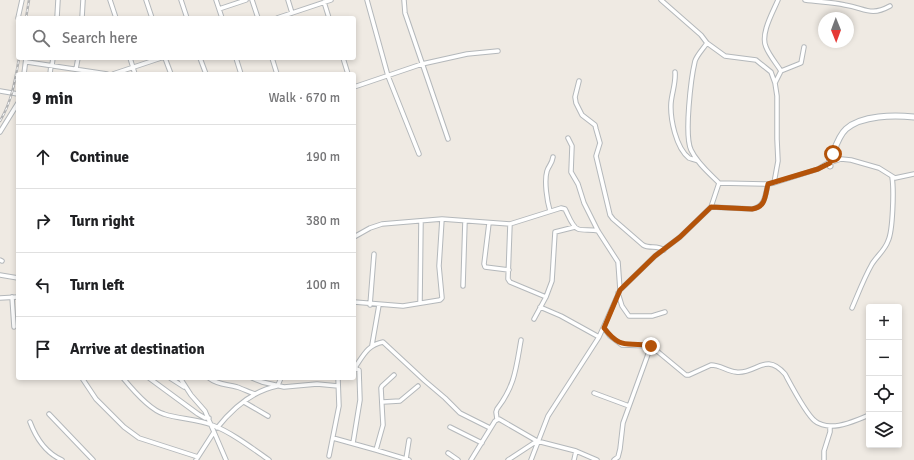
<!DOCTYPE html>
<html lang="en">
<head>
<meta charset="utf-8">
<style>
	body { margin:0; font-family:Signika,sans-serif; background:#f6f6f6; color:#202124 }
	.controls { position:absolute; right:12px; bottom:12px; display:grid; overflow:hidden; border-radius:4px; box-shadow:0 2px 6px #0003 }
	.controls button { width:36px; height:36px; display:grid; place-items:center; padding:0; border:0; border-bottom:1px solid #e0e0e0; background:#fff; color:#202124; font:20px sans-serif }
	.compass { position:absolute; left:818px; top:12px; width:36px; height:36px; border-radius:50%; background:#fff; box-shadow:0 2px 6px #0003; rotate:179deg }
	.stop { position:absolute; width:12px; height:12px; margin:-9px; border:3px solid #b45309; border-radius:50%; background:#fff }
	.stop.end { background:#b45309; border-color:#fff; box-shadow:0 1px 4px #0008 }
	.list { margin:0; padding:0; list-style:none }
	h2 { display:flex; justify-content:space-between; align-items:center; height:52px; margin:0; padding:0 16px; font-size:17px }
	h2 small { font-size:13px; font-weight:400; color:#757577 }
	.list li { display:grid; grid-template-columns:26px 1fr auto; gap:12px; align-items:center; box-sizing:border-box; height:64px; padding:0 16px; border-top:1px solid #e0e0e0 }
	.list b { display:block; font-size:15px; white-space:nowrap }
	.list em { font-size:13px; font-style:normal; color:#757577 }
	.icon { flex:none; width:22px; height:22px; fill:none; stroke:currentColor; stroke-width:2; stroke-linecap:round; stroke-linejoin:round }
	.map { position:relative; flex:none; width:914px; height:460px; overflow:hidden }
	.search { position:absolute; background:#fff; box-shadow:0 2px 6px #0003; left:16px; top:16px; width:340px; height:44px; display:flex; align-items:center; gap:10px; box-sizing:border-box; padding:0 14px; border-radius:4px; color:#757577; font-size:15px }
	.panel { position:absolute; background:#fff; box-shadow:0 2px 6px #0003; left:16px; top:72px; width:340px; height:308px; border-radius:4px }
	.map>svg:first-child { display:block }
</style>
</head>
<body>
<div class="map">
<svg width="914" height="460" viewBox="0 0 914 460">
	<rect width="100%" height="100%" fill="#efeae3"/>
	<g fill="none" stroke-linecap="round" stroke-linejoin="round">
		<g stroke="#b4b8bb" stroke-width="5.5">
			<path id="street" d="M110,0L116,18
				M146,0L152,18
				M181,0L187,18
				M216,0L222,18
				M252,0L258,18
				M288,0L292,13
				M367,0L388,76L419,154
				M404,0L405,13L448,139
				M661,0L701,35L707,43L725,56L756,60L771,72L775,83L777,96V139L778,161L774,183L768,184L719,183C709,173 697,163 691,150C684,135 691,78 695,61C697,55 703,49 707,43
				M778,0C773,12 760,34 766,47C769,55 776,63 781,71
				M805,0C819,2 832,2 845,5C865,8 870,17 890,6
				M324,2L329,18
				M219,9L246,0
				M18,18L22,0
				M57,18L58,0
				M82,18L83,0
				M277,18L331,0
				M130,58L135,74
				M165,58L171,74
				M200,58L206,74
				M236,58L241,74
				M272,58L277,74
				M343,58L348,74
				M27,62L107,74
				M52,65L53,58
				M76,69L78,58
				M675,72C676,83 672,92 671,103C670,119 676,148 689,158C692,159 696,160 698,161
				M24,74L26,58
				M50,74L51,65
				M113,74L161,58
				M579,81L575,97L576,103L582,115L595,125L596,129L600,143L596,156L610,215L613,219L643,245C650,249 657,245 664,250
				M775,83L781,71L801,63L804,47
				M354,87L422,64L467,54L498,51
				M0,91L18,94
				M0,132L18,103
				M568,138L572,146L571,172L578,184L584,203L598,231L618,262L620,290
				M774,183L818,169L826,164L841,159L851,160L879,168L895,178L914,174
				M711,207L752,209C765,207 765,196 768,184
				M550,211C547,201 544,181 547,171C549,165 552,164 553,157
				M489,223L484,264L485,267L509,270
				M510,224L508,279L510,282L546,297
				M354,237L370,228L382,224L442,219L510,224L561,208L565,209C568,214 572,227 578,229C584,231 591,229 598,231
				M0,260L2,261
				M0,275L18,278
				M463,286L465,221
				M618,293L622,306L629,316H652L665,312
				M12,297L14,327
				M0,298L18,297
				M354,302L403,306L440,300L442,298L439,266L442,219
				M420,303L421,221
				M370,305L374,254
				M540,307L561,316L599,337
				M852,308C858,294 864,278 872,264C877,256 885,250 888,241C893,231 894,189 892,177
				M534,319L546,297L552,281L555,232L575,227
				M604,328L610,336L622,345L651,346L686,375H689L711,365C720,365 727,371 736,372C756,375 765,351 785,374C791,385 806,414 815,421C818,424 826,426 830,426C840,427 860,419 869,415
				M372,345L379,305
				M356,369V366C364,354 368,345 383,342L425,381L445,398L460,413L490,428
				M82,378L96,399L124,427L139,438L198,457
				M123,378C132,389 150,410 164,414C179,419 197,419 212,425C231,432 252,448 269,460
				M149,378L198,414L205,418H209
				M170,378L184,387
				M180,378L191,395L205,411L226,460
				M209,378C218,385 226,384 237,387C243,389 249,392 255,394
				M252,378L262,382L284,387L317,384L338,386
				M278,385L281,378
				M594,393L629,406
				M244,402L268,416
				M383,402L400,401L418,386
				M49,414L93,460
				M497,419L496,412L497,409C515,386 516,368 521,340
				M30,422C36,438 46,453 62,460
				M450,427L482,443
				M217,428C232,409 253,391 277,386
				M333,438L376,450L409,460
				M353,443L360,400L359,370L356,369
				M376,450L383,425L381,388L382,386L394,375
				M448,453L458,460
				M329,456L339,406L338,378
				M406,459L409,440
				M196,460L214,432
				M471,460L495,421L499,419L537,441L576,451L597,460
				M508,460L537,441
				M531,460L548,416L599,337L620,290L655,256L680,237L711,207L719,183
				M574,460L576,451
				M614,460L618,457L620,449L623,423L651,346
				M824,460V451L830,432V426"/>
		</g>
		<g stroke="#b2b8bc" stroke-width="7">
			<path id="secondary" d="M830,166L829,163C834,153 837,137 846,129C862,115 894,115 914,117"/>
		</g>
		<use href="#street" stroke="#fff" stroke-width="3.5"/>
		<use href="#secondary" stroke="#fff" stroke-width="5"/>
		<g stroke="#b3b4b5" stroke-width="2.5">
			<path id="rail" d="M26,18L29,0
				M0,121C12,101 15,81 19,58"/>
		</g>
		<use href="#rail" stroke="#fff" stroke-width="1" stroke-dasharray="3" stroke-linecap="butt"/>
	</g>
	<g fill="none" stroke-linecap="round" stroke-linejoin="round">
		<path stroke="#b45309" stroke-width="5" d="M651,346C626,341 622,351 604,328L620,290L655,256L680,237L711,207L752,209C766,207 765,196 768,184L818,169L830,163L833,154"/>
	</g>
</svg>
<div class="controls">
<button>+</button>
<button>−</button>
<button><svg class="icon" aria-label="locate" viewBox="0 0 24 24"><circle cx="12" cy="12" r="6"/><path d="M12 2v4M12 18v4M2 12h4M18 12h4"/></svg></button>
<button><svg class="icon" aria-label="layers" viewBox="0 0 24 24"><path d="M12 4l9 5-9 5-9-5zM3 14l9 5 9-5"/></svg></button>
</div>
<svg class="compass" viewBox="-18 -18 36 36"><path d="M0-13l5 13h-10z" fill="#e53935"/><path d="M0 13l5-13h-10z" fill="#757577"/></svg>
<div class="stop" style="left:833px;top:154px"></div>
<div class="stop end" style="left:651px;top:346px"></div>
<div class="search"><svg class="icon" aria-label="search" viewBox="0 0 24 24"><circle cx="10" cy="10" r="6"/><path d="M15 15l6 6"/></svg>Search here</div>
<section class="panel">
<h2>9 min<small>Walk · 670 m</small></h2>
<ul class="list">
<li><svg class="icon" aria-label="ahead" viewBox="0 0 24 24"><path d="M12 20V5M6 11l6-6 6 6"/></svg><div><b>Continue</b></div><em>190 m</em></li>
<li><svg class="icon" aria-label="right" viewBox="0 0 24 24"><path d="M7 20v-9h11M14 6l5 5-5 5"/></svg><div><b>Turn right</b></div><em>380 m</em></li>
<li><svg class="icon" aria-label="left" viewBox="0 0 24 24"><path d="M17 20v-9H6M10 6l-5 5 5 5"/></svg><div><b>Turn left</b></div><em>100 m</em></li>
<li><svg class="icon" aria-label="arrive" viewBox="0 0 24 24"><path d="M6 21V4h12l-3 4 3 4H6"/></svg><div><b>Arrive at destination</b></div></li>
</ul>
</section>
</div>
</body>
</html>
